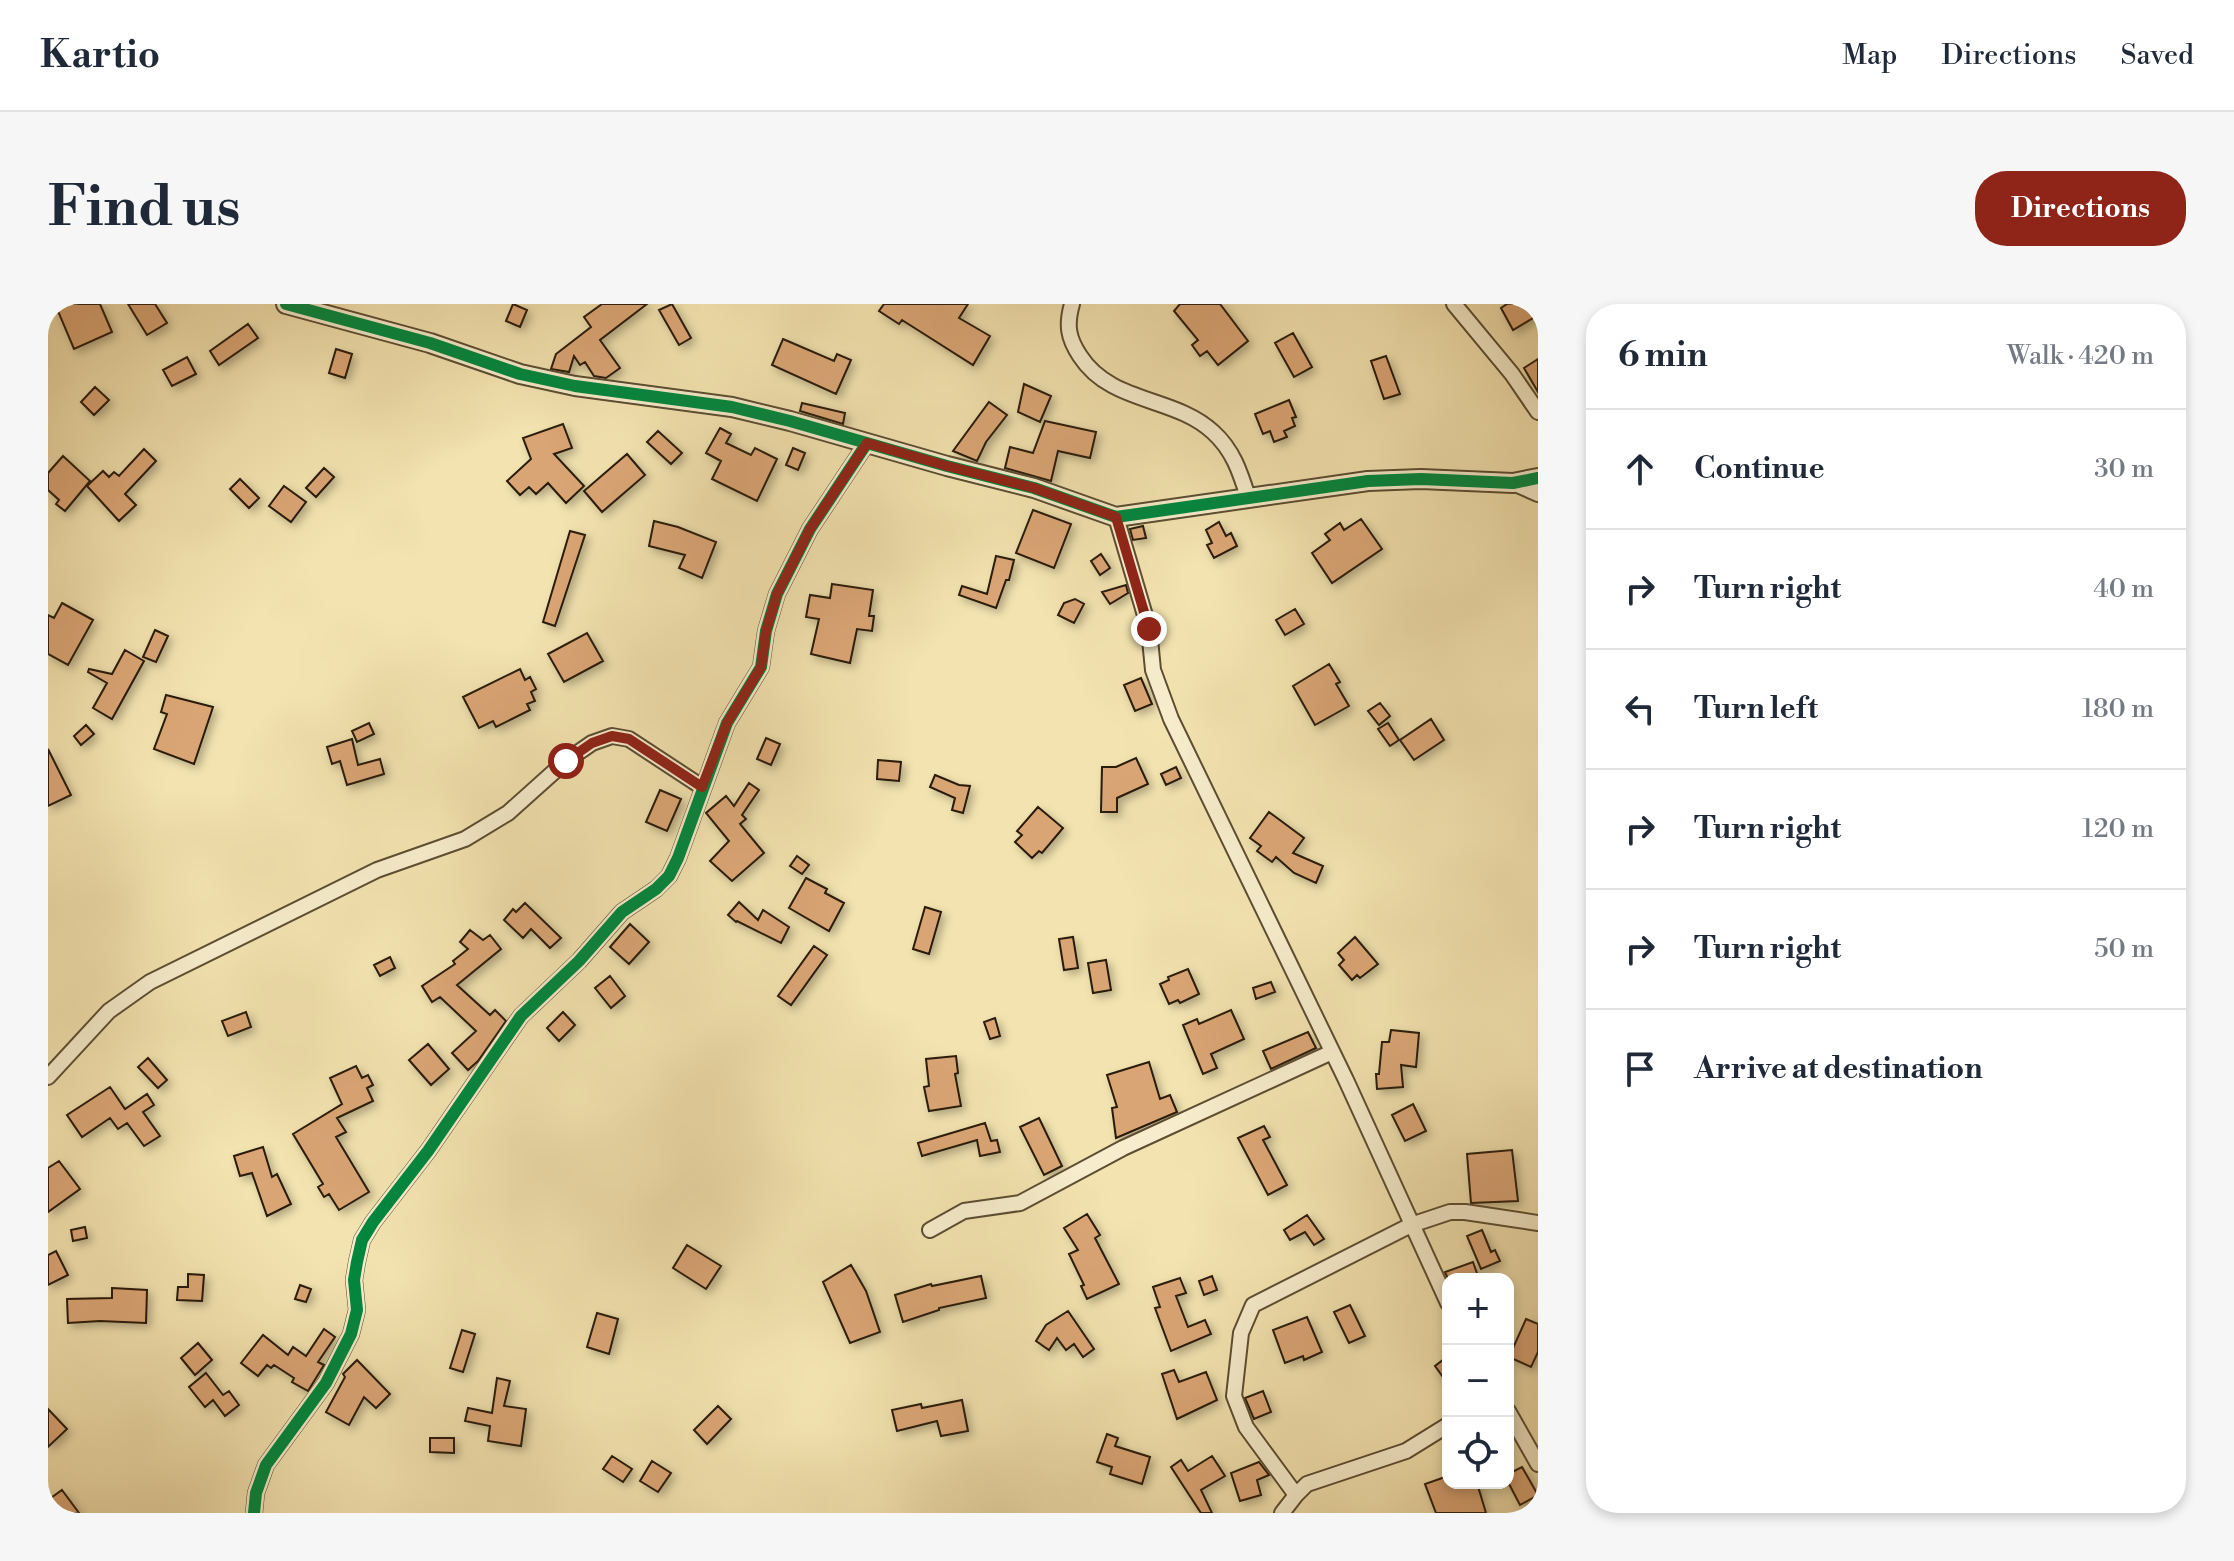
<!DOCTYPE html>
<html lang="en">
<head>
<meta charset="utf-8">
<style>
	body { margin:0; font-family:"Libre Bodoni",serif; background:#f6f6f7; color:#1f2937 }
	.controls { position:absolute; right:24px; bottom:24px; display:grid; overflow:hidden; border-radius:16px; box-shadow:0 4px 12px #0003 }
	.controls button { width:72px; height:72px; display:grid; place-items:center; padding:0; border:0; border-bottom:2px solid #e0e1e3; background:#fff; color:#1f2937; font:40px sans-serif }
	.stop { position:absolute; width:24px; height:24px; margin:-18px; border:6px solid #8f2418; border-radius:50%; background:#fff }
	.stop.end { background:#8f2418; border-color:#fff; box-shadow:0 2px 8px #0008 }
	.list { margin:0; padding:0; list-style:none }
	h2 { display:flex; justify-content:space-between; align-items:center; height:104px; margin:0; padding:0 32px; font-size:34px }
	h2 small { font-size:26px; font-weight:400; color:#747a83 }
	.list li { display:grid; grid-template-columns:52px 1fr auto; gap:24px; align-items:center; box-sizing:border-box; height:120px; padding:0 32px; border-top:2px solid #e0e1e3 }
	.list b { display:block; font-size:30px; white-space:nowrap }
	.list em { font-size:26px; font-style:normal; color:#747a83 }
	.icon { flex:none; width:44px; height:44px; fill:none; stroke:currentColor; stroke-width:2; stroke-linecap:round; stroke-linejoin:round }
	.map { position:relative; flex:none; width:1490px; height:1209px; overflow:hidden; border-radius:32px }
	header { display:flex; align-items:center; gap:48px; box-sizing:border-box; height:112px; padding:0 40px; background:#fff; border-bottom:2px solid #e0e1e3 }
	header strong { font-size:38px }
	nav { display:flex; gap:44px; margin-inline-start:auto; font-size:28px }
	.intro { display:flex; align-items:center; justify-content:space-between; box-sizing:border-box; height:192px; padding:0 48px }
	h1 { margin:0; font-size:56px }
	.button { padding:20px 36px; border-radius:32px; background:#8f2418; color:#fff; font-size:28px; font-weight:700 }
	main { display:flex; gap:48px; padding:0 48px }
	aside { flex:1; background:#fff; border-radius:32px; box-shadow:0 4px 12px #0003 }
	.map>svg:first-child { display:block }
</style>
</head>
<body>
<header>
<strong>Kartio</strong>
<nav><a>Map</a><a>Directions</a><a>Saved</a></nav>
</header>
<div class="intro"><h1>Find us</h1><a class="button">Directions</a></div>
<main>
<div class="map">
<svg width="1490" height="1209" viewBox="0 0 1490 1209">
	<defs>
		<filter id="shadow"><feDropShadow dx="4" dy="4" stdDeviation="4" flood-color="#0004"/></filter>
	</defs>
	<rect width="100%" height="100%" fill="#f3e3b0"/>
	<filter id="stains"><feTurbulence type="fractalNoise" baseFrequency=".0025" numOctaves="4"/><feColorMatrix values="0 0 0 0 .2 0 0 0 0 .09 0 0 0 0 .02 0 0 0 .5 -.17"/></filter>
	<radialGradient id="worn" r=".72"><stop offset=".6" stop-color="#630" stop-opacity="0"/><stop offset="1" stop-color="#630" stop-opacity=".3"/></radialGradient>
	<path fill="#daa575" stroke="#291b08" stroke-width="2" filter="url(#shadow)" d="M7,0H52L64,28L26,45Z
		M80,0H107L119,19L99,31Z
		M465,0L479,6L472,23L458,17Z
		M554,0H599L552,36L572,64L558,74L546,72L537,58L532,61L526,52L521,68L503,65L508,50L543,23L536,13Z
		M624,0L643,34L631,41L611,6Z
		M836,0H920L911,14L942,32L925,61L854,16L851,20L831,7Z
		M1132,0H1172L1200,37L1170,61L1159,47L1152,52L1144,41L1150,36L1126,7Z
		M1459,0H1485L1490,11L1465,26L1453,4Z
		M200,20L210,34L171,61L162,47Z
		M1245,29L1264,63L1246,73L1227,39Z
		M735,35L786,57L789,50L803,56L788,90L724,61Z
		M288,45L304,50L297,74L281,69Z
		M1338,52L1352,90L1336,95L1323,57Z
		M139,53L148,70L124,82L115,66Z
		M1490,55V88L1476,64Z
		M976,80L1003,92L992,118L970,108Z
		M47,83L61,96L46,111L33,98Z
		M1241,96L1248,113L1244,114L1247,122L1236,127L1239,133L1226,138L1222,127L1215,130L1207,110Z
		M941,98L959,111L938,138L929,157L905,147Z
		M754,99L797,109L795,120L752,107Z
		M997,117L1048,128L1042,154L1010,147L1003,177L957,164L962,143L985,149Z
		M515,120L524,144L506,150L536,182L518,199L500,179L488,190L481,183L472,191L459,177L483,155L475,134Z
		M672,124L683,130L678,139L703,151L707,144L729,155L709,197L664,175L673,157L658,149Z
		M610,127L634,149L623,160L599,138Z
		M745,144L757,149L750,166L738,161Z
		M96,145L108,157L77,190L88,201L71,217L39,182L55,167L61,173L66,168L71,172Z
		M579,150L597,171L554,208L536,187Z
		M15,152L42,177L17,207L8,200L11,196L0,186V169Z
		M276,164L286,173L268,193L258,184Z
		M192,175L211,194L201,204L182,185Z
		M236,182L258,198L243,218L221,202Z
		M985,206L1023,220L1006,264L968,249Z
		M1313,215L1334,245L1284,279L1264,249L1282,236L1277,230L1292,219L1296,226Z
		M606,217L630,223L668,238L654,274L631,264L637,251L601,242Z
		M1171,218L1178,232L1183,229L1189,242L1166,254L1159,241L1164,239L1158,226Z
		M1095,222L1098,234L1085,236L1082,225Z
		M522,227L537,231L507,322L495,318Z
		M1053,250L1062,264L1052,271L1043,257Z
		M948,252L966,256L961,276H958L948,304L911,291L914,282L939,290Z
		M784,280L825,286L821,312H826L824,327L809,325L802,359L763,350L771,315L758,313L762,291L782,294Z
		M1078,281L1080,289L1062,300L1054,288Z
		M1027,295L1036,300L1026,319L1010,311L1016,299Z
		M14,299L45,316L20,361L0,350V311L6,314Z
		M1247,305L1256,320L1237,331L1228,316Z
		M107,326L120,332L108,358L95,353Z
		M539,329L555,357L516,378L500,350Z
		M77,346L96,357L64,415L45,404L59,379L40,368L41,365L64,370Z
		M1281,360L1292,378L1288,380L1301,402L1267,421L1245,382Z
		M472,365L477,376L482,373L488,385L483,388L487,397L479,400L482,406L448,423L445,417L431,424L415,393Z
		M1093,374L1104,400L1087,407L1076,381Z
		M118,391L165,403L146,460L106,445L119,410L113,408Z
		M1332,399L1342,412L1331,421L1320,407Z
		M1383,415L1396,436L1366,456L1352,436Z
		M321,419L326,430L309,438L304,427Z
		M1340,419L1351,436L1342,442L1330,425Z
		M38,421L46,430L33,441L26,432Z
		M718,434L732,440L723,461L709,455Z
		M304,435L310,461L332,455L336,470L299,481L292,457L284,460L279,443Z
		M0,445L23,491L0,502Z
		M1088,454L1100,480L1069,494V508H1053L1054,463H1068Z
		M830,456L853,458L851,477L829,475Z
		M1128,463L1133,474L1118,481L1113,470Z
		M887,471L911,481L922,482L915,509L904,506L907,494L882,483Z
		M701,479L711,486L694,511L698,515L692,520L716,549L684,577L662,557L681,537L658,509L678,492L686,502Z
		M612,486L633,495L619,527L598,518Z
		M990,503L1015,524L994,549L991,547L984,554L967,538L974,531L969,527Z
		M1221,508L1256,534L1245,549L1275,562L1268,579L1246,569L1228,553L1224,558L1209,547L1213,542L1202,534Z
		M749,552L761,561L754,570L742,562Z
		M758,574L779,585L777,589L796,599L781,627L741,604Z
		M691,598L710,616L715,606L741,623L733,639L689,617L688,618L680,611Z
		M477,599L513,634L502,644L483,625L475,634L456,616L465,605L468,608Z
		M877,603L893,608L881,650L865,645Z
		M582,620L601,638L581,660L562,643Z
		M422,626L435,636L442,631L453,645L409,681L442,711L447,706L458,717L430,757L420,766L404,749L428,727L392,693L384,698L374,682L407,660L405,657L420,645L412,638Z
		M1025,633L1030,664L1016,666L1011,635Z
		M1307,633L1330,660L1312,674L1309,671L1304,676L1291,661L1296,656L1290,649Z
		M766,642L779,651L743,701L730,692Z
		M342,653L347,664L332,672L326,661Z
		M1058,656L1063,686L1045,689L1040,659Z
		M1140,665L1151,690L1132,699L1130,696L1121,700L1112,680L1121,676L1120,673Z
		M562,672L577,692L563,704L547,684Z
		M1223,678L1227,688L1208,695L1205,684Z
		M1183,706L1196,735L1163,750L1169,764L1155,770L1135,721L1149,715L1151,720Z
		M198,708L203,723L180,732L174,717Z
		M515,708L527,721L511,737L499,724Z
		M947,714L952,732L942,735L936,718Z
		M1343,726L1371,729L1368,763L1353,761L1355,783L1329,785L1328,770H1331L1334,738H1341Z
		M1260,728L1268,744L1223,765L1215,747Z
		M380,740L401,765L383,781L361,756Z
		M908,752L910,769L907,770L913,802L881,807L876,783L881,782L878,755Z
		M100,754L119,776L110,784L90,763Z
		M1101,758L1112,795L1122,791L1129,808L1068,834L1064,804L1069,803L1059,771Z
		M308,762L314,774L320,771L325,781L319,784L325,797L289,814L298,828L288,833L321,888L291,906L281,890L276,893L270,883L275,880L245,830L294,800L282,774Z
		M62,783L77,805L99,790L106,801L95,808L112,832L96,842L79,819L70,825L62,814L34,833L19,811Z
		M1365,800L1378,827L1357,837L1344,811Z
		M991,814L1014,862L996,871L972,823Z
		M937,819L943,837L949,836L952,848L932,852L929,836L874,852L870,839Z
		M1216,822L1222,833L1215,836L1239,881L1220,891L1190,834Z
		M215,843L224,873L229,870L243,900L219,912L204,869L192,872L186,852Z
		M1464,846L1470,897L1423,899L1419,850Z
		M11,857L32,885L0,908V864Z
		M1039,910L1052,931L1047,934L1071,980L1039,995L1033,982L1036,981L1021,950L1030,946L1016,924Z
		M1259,911L1276,935L1266,941L1257,928L1242,936L1236,926Z
		M37,923L39,934L25,937L23,926Z
		M1434,926L1443,948L1447,946L1452,957L1433,965L1419,932Z
		M639,941L673,962L658,985L625,964Z
		M8,947L20,971L0,981V951Z
		M1425,958L1431,975H1400L1397,968Z
		M803,961L818,987L832,1028L802,1039L775,978Z
		M140,970L156,971L154,997L129,996L130,983H140Z
		M933,972L938,994L891,1004V1006L855,1018L847,991L883,980L884,982Z
		M1164,972L1169,986L1156,991L1151,977Z
		M1132,974L1138,989L1128,992L1140,1023L1157,1016L1163,1030L1123,1047L1107,1004L1112,1003L1105,983Z
		M252,981L263,985L258,998L247,995Z
		M64,984L99,986L98,1019L52,1017L20,1019L19,995L64,994Z
		M1302,1001L1317,1032L1301,1039L1286,1008Z
		M1020,1007L1046,1045L1035,1053L1026,1040L1018,1046L1009,1034L1001,1046L988,1037L998,1021Z
		M549,1009L570,1015L561,1050L539,1043Z
		M1259,1013L1274,1048L1256,1056L1255,1052L1237,1059L1225,1026Z
		M1478,1015L1490,1020V1048L1483,1063L1461,1053Z
		M276,1025L287,1033L270,1058L276,1061L260,1087L244,1078L246,1074L226,1061L223,1064L219,1061L210,1072L193,1059L215,1031L240,1051L245,1043L258,1052Z
		M414,1026L427,1030L415,1068L402,1064Z
		M150,1039L164,1056L147,1071L133,1054Z
		M1400,1052V1080L1387,1062Z
		M309,1056L342,1090L328,1104L316,1093L301,1121L278,1108L297,1073L295,1070Z
		M1126,1066L1131,1078L1158,1068L1169,1096L1129,1115L1114,1070Z
		M158,1069L175,1091L181,1087L191,1101L177,1112L165,1096L157,1103L141,1083Z
		M449,1074L462,1077L456,1102L478,1105L473,1142L440,1137L442,1122L417,1117L420,1104L444,1109Z
		M1215,1087L1223,1108L1206,1115L1197,1094Z
		M914,1096L920,1127L893,1132L889,1117L849,1127L844,1106L873,1100L874,1104Z
		M670,1102L683,1115L659,1140L646,1126Z
		M0,1105L19,1125L0,1143Z
		M1059,1130L1070,1134L1067,1142L1102,1153L1094,1180L1062,1170L1064,1163L1049,1158Z
		M382,1134H406V1149L382,1148Z
		M564,1152L584,1165L575,1178L555,1165Z
		M1164,1152L1177,1172L1153,1186L1164,1209H1153L1123,1163L1133,1156L1140,1167Z
		M604,1157L623,1169L610,1188L592,1177Z
		M1211,1158L1221,1171L1209,1176L1213,1191L1192,1197L1183,1169Z
		M1474,1163L1490,1191L1472,1201L1460,1178V1170Z
		M1400,1172V1179H1429L1438,1209H1388L1377,1180Z
		M14,1186L31,1209H0V1196Z"/>
	<g fill="none" stroke-linecap="round" stroke-linejoin="round">
		<g stroke="#5c4d32" stroke-width="18">
			<path id="minor" d="M1024,0C1018,21 1020,34 1032,52C1063,100 1126,92 1165,128C1185,146 1192,168 1200,193
				M1406,0L1464,70L1490,108
				M1465,179L1490,190
				M1068,213L1101,325L1105,366L1123,415L1298,776L1400,999
				M0,773L61,707L102,678L329,566L417,535L460,509L518,457L544,439L564,432L581,435L654,483
				M882,926L916,907L972,899L1075,844L1284,748
				M1460,1107L1490,1160
				M1248,1191L1198,1123L1186,1092L1193,1029L1205,1001L1363,921L1402,908H1417L1490,919
				M206,1209L208,1189L218,1161L278,1079L303,1030L309,1006L306,976L309,958L314,936L325,918L380,847L473,712L531,657L574,608L608,585L621,572L630,554L679,419L713,363L718,327L729,290L762,225L819,139
				M1234,1209L1248,1191L1259,1180L1358,1147L1400,1121"/>
		</g>
		<g stroke="#5c4d32" stroke-width="22">
			<path id="tertiary" d="M238,0L382,39L472,70L527,82L684,103L742,117L899,162L986,184L1068,213L1320,177L1373,175L1465,179L1490,174"/>
		</g>
		<use href="#minor" stroke="#f7edcc" stroke-width="14"/>
		<use href="#tertiary" stroke="#f7edcc" stroke-width="18"/>
		<g stroke="#f7edcc" stroke-width="17">
			<path id="cycleway" d="M238,0L382,39L472,70L527,82L684,103L742,117L899,162L986,184L1068,213L1320,177L1373,175L1465,179L1490,174
				M206,1209L208,1189L218,1161L278,1079L303,1030L309,1006L306,976L309,958L314,936L325,918L380,847L473,712L531,657L574,608L608,585L621,572L630,554L679,419L713,363L718,327L729,290L762,225L819,139"/>
		</g>
		<use href="#cycleway" stroke="#00873e" stroke-width="12"/>
	</g>
	<g fill="none" stroke-linecap="round" stroke-linejoin="round">
		<path stroke="#8f2418" stroke-width="10" d="M518,457L544,439L564,432L581,435L654,483L679,419L713,363L718,327L729,290L762,225L819,139L899,162L986,184L1068,213L1101,325"/>
	</g>
	<rect width="100%" height="100%" filter="url(#stains)"/>
	<rect width="100%" height="100%" fill="url(#worn)"/>
</svg>
<div class="controls">
<button>+</button>
<button>−</button>
<button><svg class="icon" aria-label="locate" viewBox="0 0 24 24"><circle cx="12" cy="12" r="6"/><path d="M12 2v4M12 18v4M2 12h4M18 12h4"/></svg></button>
</div>
<div class="stop" style="left:518px;top:457px"></div>
<div class="stop end" style="left:1101px;top:325px"></div>
</div>
<aside>
<h2>6 min<small>Walk · 420 m</small></h2>
<ul class="list">
<li><svg class="icon" aria-label="ahead" viewBox="0 0 24 24"><path d="M12 20V5M6 11l6-6 6 6"/></svg><div><b>Continue</b></div><em>30 m</em></li>
<li><svg class="icon" aria-label="right" viewBox="0 0 24 24"><path d="M7 20v-9h11M14 6l5 5-5 5"/></svg><div><b>Turn right</b></div><em>40 m</em></li>
<li><svg class="icon" aria-label="left" viewBox="0 0 24 24"><path d="M17 20v-9H6M10 6l-5 5 5 5"/></svg><div><b>Turn left</b></div><em>180 m</em></li>
<li><svg class="icon" aria-label="right" viewBox="0 0 24 24"><path d="M7 20v-9h11M14 6l5 5-5 5"/></svg><div><b>Turn right</b></div><em>120 m</em></li>
<li><svg class="icon" aria-label="right" viewBox="0 0 24 24"><path d="M7 20v-9h11M14 6l5 5-5 5"/></svg><div><b>Turn right</b></div><em>50 m</em></li>
<li><svg class="icon" aria-label="arrive" viewBox="0 0 24 24"><path d="M6 21V4h12l-3 4 3 4H6"/></svg><div><b>Arrive at destination</b></div></li>
</ul>
</aside>
</main>
</body>
</html>
